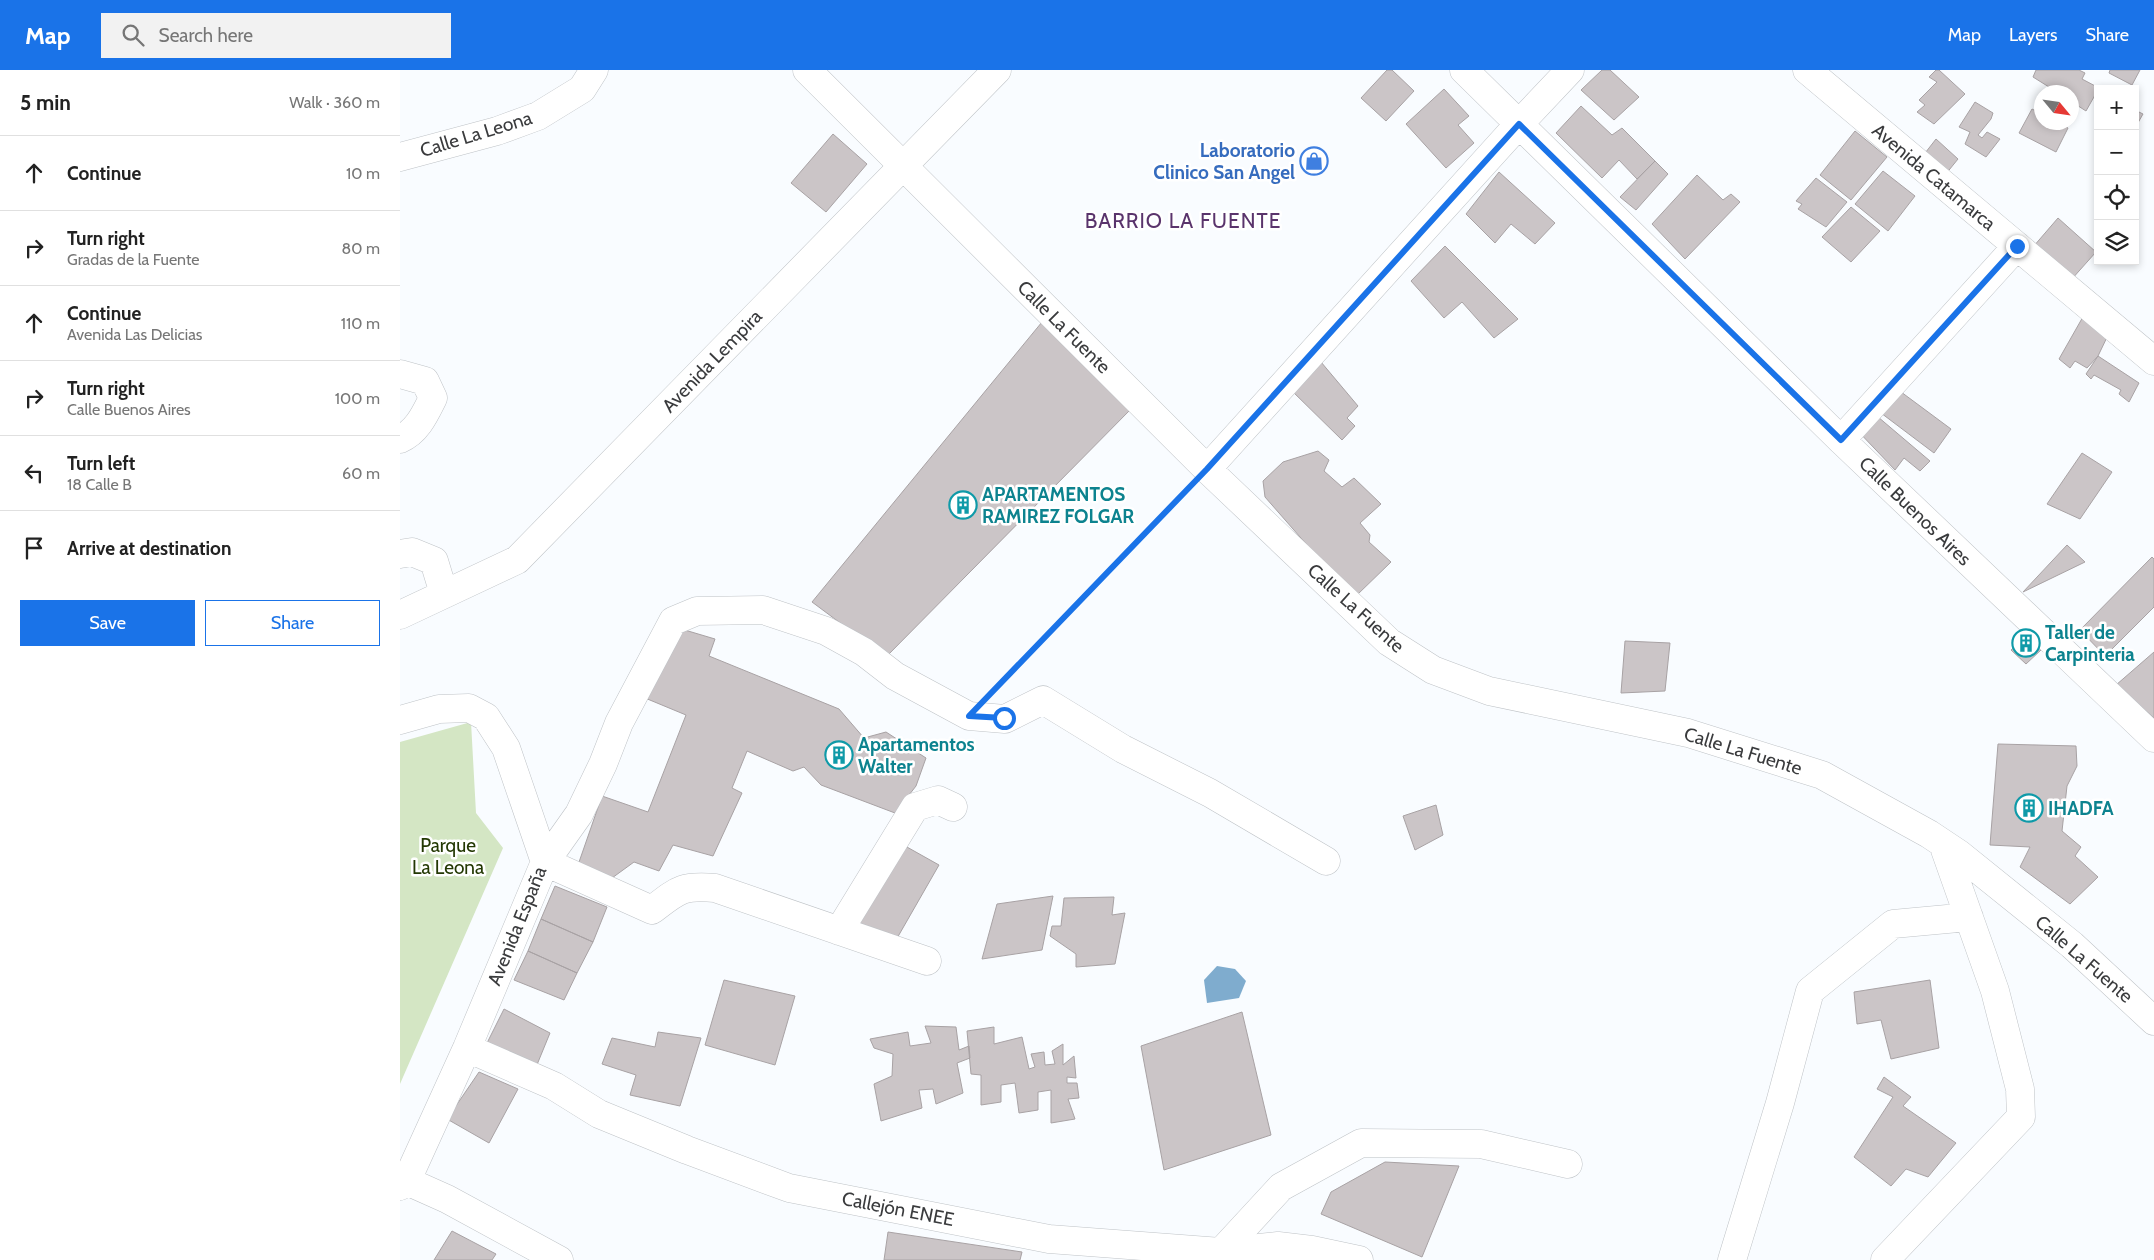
<!DOCTYPE html>
<html lang="en">
<head>
<meta charset="utf-8">
<style>
	body { margin:0; font-family:Cabin,sans-serif; background:#f2f2f2; color:#222 }
	.controls { position:absolute; right:15px; top:15px; display:grid; overflow:hidden; border-radius:0px; box-shadow:0 2px 8px #0003 }
	.controls button { width:45px; height:45px; display:grid; place-items:center; padding:0; border:0; border-bottom:1px solid #e0e0e0; background:#fff; color:#222; font:25px sans-serif }
	.compass { position:absolute; left:1634px; top:15px; width:45px; height:45px; border-radius:50%; background:#fff; box-shadow:0 2px 8px #0003; rotate:119deg }
	.stop { position:absolute; width:15px; height:15px; margin:-11px; border:4px solid #1a73e8; border-radius:50%; background:#fff }
	.stop.end { background:#1a73e8; border-color:#fff; box-shadow:0 1px 5px #0008 }
	.list { margin:0; padding:0; list-style:none }
	h2 { display:flex; justify-content:space-between; align-items:center; height:65px; margin:0; padding:0 20px; font-size:21px }
	h2 small { font-size:16px; font-weight:400; color:#767676 }
	.list li { display:grid; grid-template-columns:32px 1fr auto; gap:15px; align-items:center; box-sizing:border-box; height:75px; padding:0 20px; border-top:1px solid #e0e0e0 }
	.list b { display:block; font-size:19px; white-space:nowrap }
	.list p { margin:0; font-size:16px; white-space:nowrap; color:#767676 }
	.list em { font-size:16px; font-style:normal; color:#767676 }
	.actions { display:flex; gap:10px; padding:15px 20px }
	.actions a { flex:1; padding:11px 0; border:1px solid #1a73e8; border-radius:0px; text-align:center; font-size:18px; color:#1a73e8 }
	.actions .main { background:#1a73e8; color:#fff }
	.icon { flex:none; width:28px; height:28px; fill:none; stroke:currentColor; stroke-width:2; stroke-linecap:round; stroke-linejoin:round }
	.map { position:relative; flex:none; width:1754px; height:1190px; overflow:hidden }
	header { display:flex; align-items:center; gap:30px; box-sizing:border-box; height:70px; padding:0 25px; background:#1a73e8; color:#fff }
	header strong { font-size:24px }
	nav { display:flex; gap:28px; margin-inline-start:auto; font-size:18px }
	.search { width:350px; height:45px; background:#f2f2f2; display:flex; align-items:center; gap:12px; box-sizing:border-box; padding:0 18px; border-radius:0px; color:#767676; font-size:19px }
	main { display:flex }
	aside { flex:1; background:#fff }
	.map>svg:first-child { display:block }
</style>
</head>
<body>
<header>
<strong>Map</strong>
<div class="search"><svg class="icon" aria-label="search" viewBox="0 0 24 24"><circle cx="10" cy="10" r="6"/><path d="M15 15l6 6"/></svg>Search here</div>
<nav><a>Map</a><a>Layers</a><a>Share</a></nav>
</header>
<main>
<aside>
<h2>5 min<small>Walk · 360 m</small></h2>
<ul class="list">
<li><svg class="icon" aria-label="ahead" viewBox="0 0 24 24"><path d="M12 20V5M6 11l6-6 6 6"/></svg><div><b>Continue</b></div><em>10 m</em></li>
<li><svg class="icon" aria-label="right" viewBox="0 0 24 24"><path d="M7 20v-9h11M14 6l5 5-5 5"/></svg><div><b>Turn right</b><p>Gradas de la Fuente</p></div><em>80 m</em></li>
<li><svg class="icon" aria-label="ahead" viewBox="0 0 24 24"><path d="M12 20V5M6 11l6-6 6 6"/></svg><div><b>Continue</b><p>Avenida Las Delicias</p></div><em>110 m</em></li>
<li><svg class="icon" aria-label="right" viewBox="0 0 24 24"><path d="M7 20v-9h11M14 6l5 5-5 5"/></svg><div><b>Turn right</b><p>Calle Buenos Aires</p></div><em>100 m</em></li>
<li><svg class="icon" aria-label="left" viewBox="0 0 24 24"><path d="M17 20v-9H6M10 6l-5 5 5 5"/></svg><div><b>Turn left</b><p>18 Calle B</p></div><em>60 m</em></li>
<li><svg class="icon" aria-label="arrive" viewBox="0 0 24 24"><path d="M6 21V4h12l-3 4 3 4H6"/></svg><div><b>Arrive at destination</b></div></li>
</ul>
<div class="actions"><a class="main">Save</a><a>Share</a></div>
</aside>
<div class="map">
<svg width="1754" height="1190" viewBox="0 0 1754 1190">
	<rect width="100%" height="100%" fill="#f9fcff"/>
	<path fill="#d4e6c4" d="M71,652L76,743L103,778L0,1014V672Z"/>
	<path fill="#7facce" d="M817,896L835,899L846,911L839,928L807,933L804,910Z"/>
	<path fill="#cbc5c7" stroke="#a8a2a4" d="M987,0H992L1014,21L986,51L961,28Z
		M1202,0H1210L1239,27L1214,50L1181,20Z
		M1536,0H1539L1565,24L1534,54L1517,42L1525,35L1519,30L1537,12L1529,7Z
		M1636,0H1679L1685,3L1682,9L1699,18L1686,41L1672,32V22H1657L1633,7Z
		M1710,0H1740L1732,15L1709,3Z
		M1044,19L1069,46L1058,55L1074,73L1046,98L1006,54Z
		M1575,32L1593,43L1591,49L1578,65L1582,68L1587,62L1600,69L1586,87L1565,74L1570,62L1559,57Z
		M1181,36L1212,65L1222,58L1255,91L1237,109L1219,90L1202,108L1156,63Z
		M1632,39L1642,44V52H1658L1668,58L1656,82L1619,63Z
		M1735,40L1743,44L1735,58Z
		M1455,61L1487,87L1451,130L1420,105Z
		M433,64L467,94L426,142L391,113Z
		M1536,69L1558,89L1545,105L1522,87Z
		M1255,91L1268,104L1236,140L1220,127Z
		M1483,101L1515,126L1488,161L1455,134Z
		M1099,102L1155,153L1135,174L1111,154L1095,173L1066,144Z
		M1297,105L1323,130L1331,124L1340,132L1285,189L1252,154Z
		M1416,108L1447,132L1426,157L1398,139L1402,134L1396,131Z
		M1451,137L1480,161L1451,192L1422,167Z
		M1658,148L1696,182L1671,210L1633,177Z
		M1045,176L1118,249L1094,268L1062,232L1044,248L1011,211Z
		M1684,245L1710,261L1698,286L1687,298L1675,291L1670,298L1659,289Z
		M642,252L731,339L486,587L412,532Z
		M1698,286L1739,313L1729,332L1719,324L1721,320L1694,305L1691,309L1686,304Z
		M921,292L958,336L947,348L955,356L942,370L890,319Z
		M1493,316L1551,359L1534,383L1477,340Z
		M1471,341L1530,391L1520,401L1504,388L1495,400L1455,358Z
		M918,381L929,390L924,401L942,417L954,408L981,434L960,453L970,465L969,472L991,492L957,525L928,499L865,427L863,411L883,392Z
		M1682,383L1712,402L1680,449L1647,434Z
		M1667,475L1685,492L1623,522Z
		M1752,487L1754,489V537L1705,586L1680,560Z
		M278,558L315,569L309,586L439,639L464,668L486,662L526,688L516,716L495,743L421,715L404,697L393,701L347,681L332,718L342,723L313,786L273,775L259,801L234,792L212,808L178,795L202,726L248,742L286,645L245,628Z
		M1627,566L1641,580L1626,594L1611,580Z
		M1225,571L1270,573L1265,621L1221,623Z
		M1754,582V648L1716,615Z
		M1598,674L1676,676L1677,696L1667,716L1662,761L1681,777L1675,786L1698,807L1670,834L1620,797L1630,777L1590,775Z
		M1036,735L1043,765L1015,780L1003,746Z
		M498,772L539,795L492,877L444,860Z
		M155,816L207,837L193,872L141,849Z
		M653,826L642,880L582,889L597,834Z
		M714,827L712,845L725,843L715,894L676,897V884L650,866L652,856H661L664,828Z
		M141,849L193,872L177,903L128,881Z
		M128,881L177,903L164,930L114,910Z
		M324,910L395,926L375,995L305,975Z
		M1530,910L1539,978L1491,989L1481,950L1457,954L1454,922Z
		M104,939L150,963L134,1002L85,977Z
		M842,942L871,1065L764,1100L741,976Z
		M525,956L556,957L559,980L569,976L570,988L557,993L563,1023L536,1034L533,1019L519,1020L522,1038L481,1051L474,1014L492,1006L493,984L474,978L470,969L508,962L510,976L531,973Z
		M594,957V974L622,967L629,999L635,997L631,984L644,982L645,995L655,994L652,981L663,974V995L674,986L676,1008L667,1007V1013H677L679,1028L668,1029L675,1049L651,1053V1020L638,1022V1040L619,1043L615,1013L601,1015V1032L581,1035V1005L571,1004L567,961Z
		M258,962L301,968L280,1036L230,1025L236,1005L202,994L212,968L255,977Z
		M79,1002L118,1019L89,1073L47,1049Z
		M1484,1007L1511,1027L1503,1036L1556,1073L1528,1107L1506,1099L1491,1116L1454,1087L1493,1027L1477,1019Z
		M985,1092L1059,1096L1022,1187L921,1144L931,1122Z
		M52,1161L96,1184L92,1190H34Z
		M488,1162L622,1182L620,1190H484Z"/>
	<g fill="none" stroke-linecap="round" stroke-linejoin="round">
		<g stroke="#bfc3c7" stroke-width="29">
			<path id="minor" d="M407,0L807,399L989,572L1033,600L1089,621L1288,663L1422,705L1529,764L1559,784L1672,875L1754,951
				M1064,0L1441,370L1754,668
				M1407,0L1754,291
				M0,87L97,61L138,46L182,19L194,0
				M0,304L25,311L33,328C25,344 17,362 0,369
				M1441,370L1617,176
				M807,399L1119,54L1170,0
				M0,484L12,482L34,491L44,524
				M0,545L117,490L597,0
				M0,650L39,639L69,638L86,647L106,678L145,792L67,978L7,1110L0,1116
				M439,861L515,737L538,730L553,737
				M527,891L315,818C282,815 278,820 252,840L145,792L179,744L203,694L219,653L273,551L297,541L363,540L426,561L464,582L495,606L569,646L605,649L643,630L723,679L810,723L926,791
				M67,978L154,1016L199,1044L287,1080L389,1118L649,1169L821,1182L878,1176L912,1180L959,1190
				M0,1108L47,1129L159,1190
				M819,1190L821,1182L881,1117L961,1073L1081,1074L1168,1094
				M1332,1190L1380,1033L1410,921L1493,854L1569,847
				M1485,1190L1621,1047L1620,1019L1595,921L1543,774"/>
		</g>
		<path stroke="#a3a5a7" stroke-width="3" stroke-dasharray="4 4" stroke-linecap="butt" d="M596,618L788,419"/>
		<use href="#minor" stroke="#fff" stroke-width="28"/>
	</g>
	<g fill="none" stroke-linecap="round" stroke-linejoin="round">
		<path stroke="#1a73e8" stroke-width="6" d="M604,648L569,646L807,399L1119,54L1441,370L1617,176"/>
	</g>
	<defs>
		<g id="shop-ring" transform="scale(1.4375)"><circle r="9.5" fill="#fff" stroke="#3f7fe0" stroke-width="1.5"/><path d="M-5-2.5h2.3a2.7 3.5 0 0 1 5.4 0H5L5.5 6h-11ZM-1.5-2.5h3a1.5 2.3 0 0 0-3 0Z" fill="#3f7fe0"/></g>
		<g id="building-ring" transform="scale(1.4375)"><circle r="9.5" fill="#fff" stroke="#0f9aa8" stroke-width="1.5"/><path d="M-4-6H4V6H1V3H-1V6H-4ZM-2.5-4.3h1.7v1.8h-1.7ZM.8-4.3h1.7v1.8H.8ZM-2.5-1h1.7V.8h-1.7ZM.8-1h1.7V.8H.8Z" fill="#0f9aa8"/></g>
	</defs>
	<g fill-rule="evenodd">
		<use href="#shop-ring" x="914" y="91"/>
		<use href="#building-ring" x="563" y="435"/>
		<use href="#building-ring" x="1626" y="573"/>
		<use href="#building-ring" x="439" y="685"/>
		<use href="#building-ring" x="1629" y="738"/>
	</g>
	<g text-anchor="middle" dominant-baseline="central" stroke-width="5" stroke-linejoin="round" paint-order="stroke">
		<g font-size="19" fill="#3a3b3d" stroke="#fff">
			<text transform="translate(76 64) rotate(-17)">Calle La Leona</text>
			<text transform="translate(1534 107) rotate(40)">Avenida Catamarca</text>
			<text transform="translate(664 257) rotate(45)">Calle La Fuente</text>
			<text transform="translate(312 291) rotate(-46)">Avenida Lempira</text>
			<text transform="translate(1515 441) rotate(44)">Calle Buenos Aires</text>
			<text transform="translate(956 538) rotate(42)">Calle La Fuente</text>
			<text transform="translate(1343 681) rotate(17)">Calle La Fuente</text>
			<text transform="translate(117 856) rotate(-68)">Avenida España</text>
			<text transform="translate(1684 889) rotate(41)">Calle La Fuente</text>
			<text transform="translate(498 1139) rotate(11)">Callejón ENEE</text>
		</g>
		<g font-size="19" font-weight="bold" fill="#366cbe" stroke="#fff" text-anchor="end">
			<text x="895" y="80">Laboratorio<tspan x="895" dy="22">Clinico San Angel</tspan></text>
		</g>
		<g font-size="19" font-weight="bold" fill="#0d838f" stroke="#fff" text-anchor="start">
			<text x="582" y="424">APARTAMENTOS<tspan x="582" dy="22">RAMIREZ FOLGAR</tspan></text>
			<text x="1645" y="562">Taller de<tspan x="1645" dy="22">Carpinteria</tspan></text>
			<text x="458" y="674">Apartamentos<tspan x="458" dy="22">Walter</tspan></text>
			<text x="1648" y="738">IHADFA</text>
		</g>
		<g font-size="19" fill="#233803" stroke="#fff">
			<text x="48" y="775">Parque<tspan x="48" dy="22">La Leona</tspan></text>
		</g>
		<g font-size="21" letter-spacing="1" fill="#5a346c" stroke="#fff">
			<text x="783" y="150">BARRIO LA FUENTE</text>
		</g>
	</g>
</svg>
<div class="controls">
<button>+</button>
<button>−</button>
<button><svg class="icon" aria-label="locate" viewBox="0 0 24 24"><circle cx="12" cy="12" r="6"/><path d="M12 2v4M12 18v4M2 12h4M18 12h4"/></svg></button>
<button><svg class="icon" aria-label="layers" viewBox="0 0 24 24"><path d="M12 4l9 5-9 5-9-5zM3 14l9 5 9-5"/></svg></button>
</div>
<svg class="compass" viewBox="-18 -18 36 36"><path d="M0-13l5 13h-10z" fill="#e53935"/><path d="M0 13l5-13h-10z" fill="#767676"/></svg>
<div class="stop" style="left:604px;top:648px"></div>
<div class="stop end" style="left:1617px;top:176px"></div>
</div>
</main>
</body>
</html>
